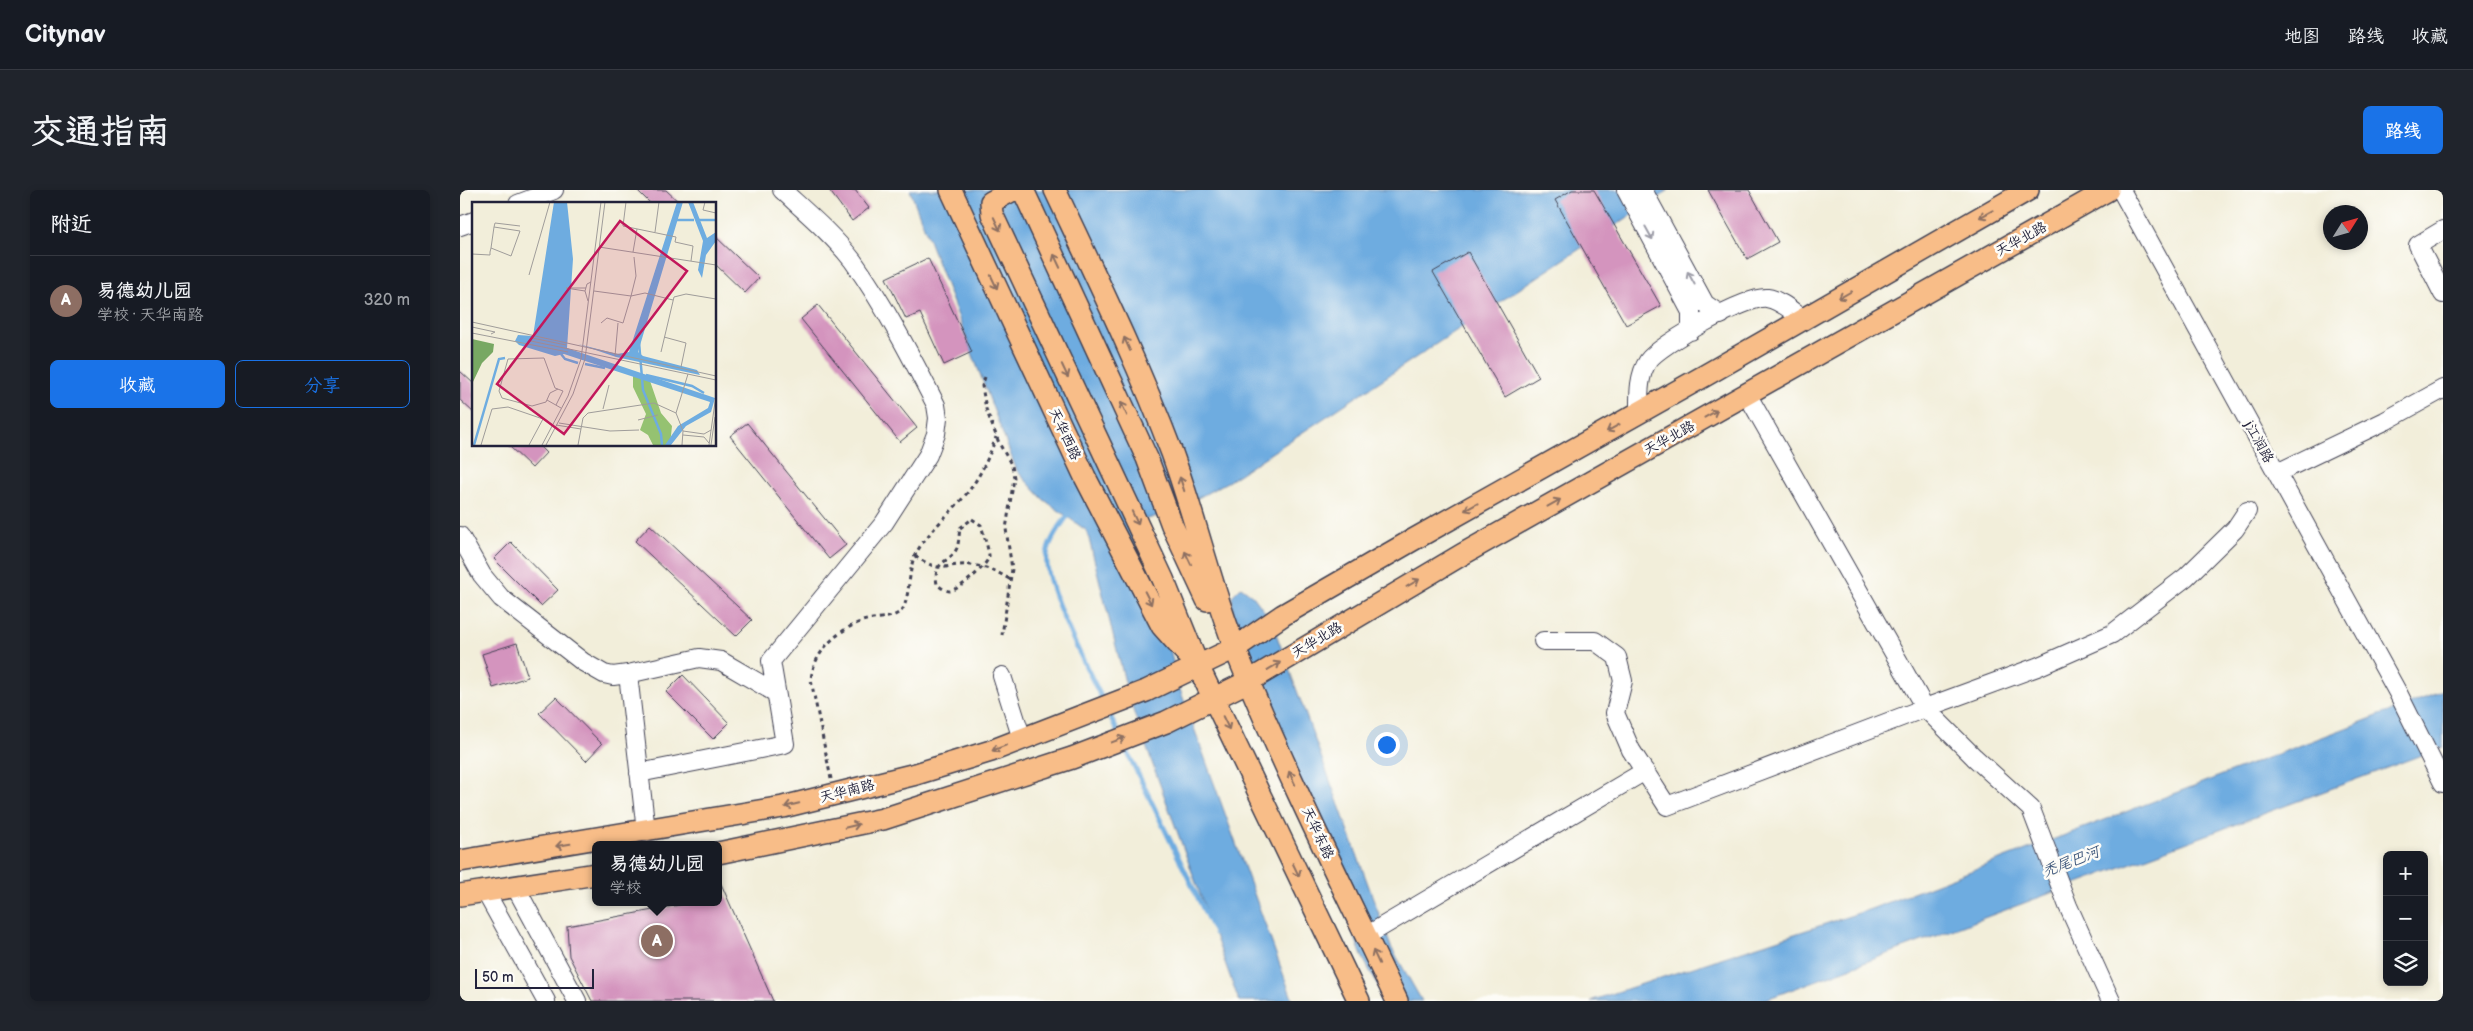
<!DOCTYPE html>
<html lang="zh">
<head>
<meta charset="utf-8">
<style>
	body { margin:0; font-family:"Balsamiq Sans","LXGW WenKai TC",sans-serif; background:#20242c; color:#f1f3f6 }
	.controls { position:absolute; right:15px; bottom:15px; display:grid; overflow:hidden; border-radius:8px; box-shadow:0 2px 8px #0003 }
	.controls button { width:45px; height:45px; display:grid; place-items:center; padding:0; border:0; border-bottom:1px solid #363941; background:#171b24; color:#f1f3f6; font:25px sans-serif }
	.compass { position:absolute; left:1863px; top:15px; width:45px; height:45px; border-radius:50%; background:#171b24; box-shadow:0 2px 8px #0003; rotate:53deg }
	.scale { position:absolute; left:15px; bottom:12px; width:119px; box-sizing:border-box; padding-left:5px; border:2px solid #22223b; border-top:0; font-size:14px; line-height:18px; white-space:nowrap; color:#22223b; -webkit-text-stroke:4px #fdfcf7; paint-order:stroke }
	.you { position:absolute; left:926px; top:554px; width:18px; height:18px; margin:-12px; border:4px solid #fff; border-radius:50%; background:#1a73e8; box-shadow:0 0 0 8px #1a73e833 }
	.badge { display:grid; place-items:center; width:32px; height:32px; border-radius:50%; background:#1a73e8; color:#fff; font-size:16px; font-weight:700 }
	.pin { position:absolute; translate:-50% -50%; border:2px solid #fff; box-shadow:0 1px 5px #0006 }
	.popup { position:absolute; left:132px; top:651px; width:130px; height:65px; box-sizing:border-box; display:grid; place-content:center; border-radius:8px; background:#171b24; filter:drop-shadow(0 1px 4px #0005); font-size:16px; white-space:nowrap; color:#9ea1a6 }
	.popup b { font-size:19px; color:#f1f3f6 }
	.popup::after { content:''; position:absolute; left:50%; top:100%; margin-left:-10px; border:10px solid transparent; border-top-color:#171b24 }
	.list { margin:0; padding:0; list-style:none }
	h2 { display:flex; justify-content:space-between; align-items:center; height:65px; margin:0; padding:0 20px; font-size:21px }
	h2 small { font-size:16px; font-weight:400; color:#9ea1a6 }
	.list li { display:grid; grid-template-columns:32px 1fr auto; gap:15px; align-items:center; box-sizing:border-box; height:90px; padding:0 20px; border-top:1px solid #363941 }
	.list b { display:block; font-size:19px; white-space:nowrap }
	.list p { margin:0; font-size:16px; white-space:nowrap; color:#9ea1a6 }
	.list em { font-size:16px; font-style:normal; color:#9ea1a6 }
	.actions { display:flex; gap:10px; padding:15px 20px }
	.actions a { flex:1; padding:11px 0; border:1px solid #1a73e8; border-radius:8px; text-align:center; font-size:18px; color:#1a73e8 }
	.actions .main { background:#1a73e8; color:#fff }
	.icon { flex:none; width:28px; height:28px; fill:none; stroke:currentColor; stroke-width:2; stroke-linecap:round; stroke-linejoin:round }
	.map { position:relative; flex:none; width:1983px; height:811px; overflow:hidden; border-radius:8px }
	header { display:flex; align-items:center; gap:30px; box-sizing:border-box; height:70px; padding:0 25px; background:#171b24; border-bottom:1px solid #363941 }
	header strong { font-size:24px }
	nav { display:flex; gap:28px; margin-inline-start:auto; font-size:18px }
	.intro { display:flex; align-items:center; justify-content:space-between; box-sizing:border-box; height:120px; padding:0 30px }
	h1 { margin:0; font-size:35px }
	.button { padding:12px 22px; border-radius:8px; background:#1a73e8; color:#fff; font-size:18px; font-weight:700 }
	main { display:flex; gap:30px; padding:0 30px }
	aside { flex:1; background:#171b24; border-radius:8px; box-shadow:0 2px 8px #0003 }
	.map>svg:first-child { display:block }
</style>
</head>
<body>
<header>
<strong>Citynav</strong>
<nav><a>地图</a><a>路线</a><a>收藏</a></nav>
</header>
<div class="intro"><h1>交通指南</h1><a class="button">路线</a></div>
<main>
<aside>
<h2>附近<small></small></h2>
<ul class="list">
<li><span class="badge" style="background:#8d6e63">A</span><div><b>易德幼儿园</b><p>学校 · 天华南路</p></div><em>320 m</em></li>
</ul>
<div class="actions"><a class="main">收藏</a><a>分享</a></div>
</aside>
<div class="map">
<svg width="1983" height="811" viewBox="0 0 1983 811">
	<rect width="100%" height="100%" fill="#fdfcf7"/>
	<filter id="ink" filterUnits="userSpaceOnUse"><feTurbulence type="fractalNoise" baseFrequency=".02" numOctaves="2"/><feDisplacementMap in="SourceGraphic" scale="10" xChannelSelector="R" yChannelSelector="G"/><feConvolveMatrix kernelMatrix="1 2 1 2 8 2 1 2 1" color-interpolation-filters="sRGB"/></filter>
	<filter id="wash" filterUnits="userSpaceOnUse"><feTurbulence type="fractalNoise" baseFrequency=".0096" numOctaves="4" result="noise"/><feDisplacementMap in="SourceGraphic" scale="20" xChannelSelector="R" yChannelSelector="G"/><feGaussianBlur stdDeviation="1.12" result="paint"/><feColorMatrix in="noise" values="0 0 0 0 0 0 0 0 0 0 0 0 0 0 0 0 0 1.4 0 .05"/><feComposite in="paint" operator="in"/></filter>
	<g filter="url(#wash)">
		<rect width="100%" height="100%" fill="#f2eeda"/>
		<path fill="#6eace0" stroke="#48678e" d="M450,0H1209L769,291L714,321L681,331L718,494L833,811H779L670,512L627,341L583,309L557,281Z
			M781,397L793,406L811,430L931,757L962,811H926L902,766L774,437L772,406Z
			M1983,501V557L1301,811H1130L1411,719Z"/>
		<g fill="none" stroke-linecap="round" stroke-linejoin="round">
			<path stroke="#6eace0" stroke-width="5" d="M611,321C602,334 590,348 587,364C582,395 629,481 643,511
				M648,521L659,545
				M663,553L755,743"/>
		</g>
		<g id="blocks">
			<path fill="#d494be" d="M177,0H206L221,14H191Z
				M369,0H395L409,18L392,31Z
				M1112,0H1134L1201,116L1166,135L1095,10Z
				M1248,0H1289L1318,52L1287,69Z
				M255,46L299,88L285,103L255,74Z
				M1008,62L1079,187L1045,207L973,82Z
				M468,68L512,162L484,175L460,123L446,129L426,88Z
				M358,115L457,238L440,252L341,129Z
				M0,181L14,194V223L0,210Z
				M287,233L386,355L369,369L270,246Z
				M48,255H78L86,263L72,278Z
				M190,335L292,430L276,446L175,351Z
				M51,352L98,400L81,416L34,369Z
				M57,453L68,487L33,498L22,464Z
				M223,485L269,533L253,549L206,502Z
				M96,507L142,554L126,571L79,523Z
				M258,687L313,811H132L109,766L107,736L236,712H258Z"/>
		</g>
	</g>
	<g filter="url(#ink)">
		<use href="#blocks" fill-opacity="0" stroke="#414153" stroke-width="1"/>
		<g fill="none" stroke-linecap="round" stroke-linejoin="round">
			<g stroke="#414153" stroke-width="20">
				<path id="minor" d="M1166,0L1231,122V141
					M1183,0L1245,114L1261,125
					M1661,0L1938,503L1983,593
					M58,14L94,0
					M0,36L14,31
					M1983,40L1958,55L1983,104
					M1179,223C1179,206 1178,186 1188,171C1200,154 1288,105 1307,108C1321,110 1333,122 1343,129
					M1817,283L1925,231L1983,199
					M0,346L22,385L41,408L123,472L144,484L153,486L168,484L239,468L261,471L316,503
					M1083,451H1135L1157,467L1163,491L1155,523L1171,560L1207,616L1465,518L1287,204
					M168,484L186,641
					M542,486L562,549
					M179,583L325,554L311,471L424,333L468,265L476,244L478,228L476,215C451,166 425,116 393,71C373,45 347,23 322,0
					M56,698L117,811
					M25,701L86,811
					M906,746L1185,581
					M1651,811L1608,716L1571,619L1514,567L1465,518L1577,477L1652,444L1726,387L1775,339L1787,321"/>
			</g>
			<g stroke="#414153" stroke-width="24">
				<path id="major" d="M491,0L625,287L702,436L727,464
					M553,0L531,12L532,24L703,389L738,476L899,811
					M563,0L687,268L712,335L747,410
					M595,0C636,87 678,173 712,263C737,332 753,405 781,473C828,588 884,699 937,811
					M258,663L423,629L612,568L706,532L789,491L1003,364L1648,0
					M0,671L323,617L456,584L531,561L686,501L775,458L823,425L951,351L1246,185L1568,0
					M0,705L136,684"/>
			</g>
			<path stroke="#414153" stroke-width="3" stroke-dasharray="4 4" stroke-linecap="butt" d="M525,187L522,196L526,219L539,253L552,276L554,288L546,339L552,379L542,445
				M512,329L521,335C523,342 528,358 529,365C530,374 499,400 490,401C485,401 480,397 477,394C472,370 490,374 497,358C499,352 499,344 500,338Z
				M455,366C486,386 481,373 511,375C527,377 538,382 551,390
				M371,589L351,490C353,463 377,440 403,431C414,427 429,430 440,422C450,415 448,379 455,365C469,339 494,321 511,298C522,282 530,265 536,247"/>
			<use href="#minor" stroke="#fff" stroke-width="18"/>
			<use href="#major" stroke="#f8bd88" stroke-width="21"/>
		</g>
		<defs><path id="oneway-shaft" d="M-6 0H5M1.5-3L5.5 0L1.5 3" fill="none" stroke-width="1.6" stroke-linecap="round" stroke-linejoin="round" transform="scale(1.25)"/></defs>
		<g stroke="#8d7062">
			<use href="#oneway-shaft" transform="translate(1526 24) rotate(151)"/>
			<use href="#oneway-shaft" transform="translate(537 34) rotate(65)"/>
			<use href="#oneway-shaft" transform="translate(597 71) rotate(-115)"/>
			<use href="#oneway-shaft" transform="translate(534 92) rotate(65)"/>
			<use href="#oneway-shaft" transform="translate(1385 105) rotate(150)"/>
			<use href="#oneway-shaft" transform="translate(667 154) rotate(-114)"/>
			<use href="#oneway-shaft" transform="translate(605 181) rotate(65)"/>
			<use href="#oneway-shaft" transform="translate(664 219) rotate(-115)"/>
			<use href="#oneway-shaft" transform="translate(1251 224) rotate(-29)"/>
			<use href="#oneway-shaft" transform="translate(1153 238) rotate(151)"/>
			<use href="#oneway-shaft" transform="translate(722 294) rotate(-108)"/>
			<use href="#oneway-shaft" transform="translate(1094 313) rotate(-29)"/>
			<use href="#oneway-shaft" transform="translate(1011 317) rotate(151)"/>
			<use href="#oneway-shaft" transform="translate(675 328) rotate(65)"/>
			<use href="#oneway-shaft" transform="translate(728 368) rotate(-115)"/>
			<use href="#oneway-shaft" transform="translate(953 393) rotate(-30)"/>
			<use href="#oneway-shaft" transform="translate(688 408) rotate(63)"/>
			<use href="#oneway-shaft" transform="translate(814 476) rotate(-31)"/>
			<use href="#oneway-shaft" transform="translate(766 533) rotate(64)"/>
			<use href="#oneway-shaft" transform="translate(658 550) rotate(-21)"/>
			<use href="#oneway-shaft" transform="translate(539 558) rotate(159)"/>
			<use href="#oneway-shaft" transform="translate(832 588) rotate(-115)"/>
			<use href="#oneway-shaft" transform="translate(332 615) rotate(166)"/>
			<use href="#oneway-shaft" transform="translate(392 636) rotate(-13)"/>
			<use href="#oneway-shaft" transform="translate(103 655) rotate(171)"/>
			<use href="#oneway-shaft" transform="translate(836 680) rotate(64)"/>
			<use href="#oneway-shaft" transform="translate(916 767) rotate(-115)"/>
		</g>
		<g stroke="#9c9ca7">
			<use href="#oneway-shaft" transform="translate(1189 43) rotate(61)"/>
			<use href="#oneway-shaft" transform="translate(1231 88) rotate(-119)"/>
		</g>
	</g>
	<g text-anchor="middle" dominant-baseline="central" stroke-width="5" stroke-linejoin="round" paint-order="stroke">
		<g font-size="14" fill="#22223b" stroke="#fdfcf7">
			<text transform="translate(1561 49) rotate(-29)">天华北路</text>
			<text transform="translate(605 244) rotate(65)">天华西路</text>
			<text transform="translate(1209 248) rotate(-29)">天华北路</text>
			<text transform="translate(1799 252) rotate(61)">j江润路</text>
			<text transform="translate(857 450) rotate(-31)">天华北路</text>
			<text transform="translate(387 601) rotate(-14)">天华南路</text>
			<text transform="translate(858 643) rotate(65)">天华东路</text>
		</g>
		<g font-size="15" font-style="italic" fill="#40597d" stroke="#fdfcf7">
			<text transform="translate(1611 672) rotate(-21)">秃尾巴河</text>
		</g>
	</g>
	<g transform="translate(12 12)">
		<rect width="244" height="244" fill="#f2eeda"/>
		<path d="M161,173L177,176L189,211L200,224L198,243H181L176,233L168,228L174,212L161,185Z" fill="#95c271"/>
		<path d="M0,137L22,142L21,150L10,161L0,182Z" fill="#78a863"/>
		<path d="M82,0H95L101,57L95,146L243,196L239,210L214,224L199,243H193L206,224L236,206L238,200L92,152L83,154L47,143L43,139L46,133L61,134ZM205,0H211L166,150L171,154L225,168L228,173L144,155L106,142L145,152L157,150ZM216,0H221L235,36L244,30V39L234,53L230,76L226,68L231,39Z" fill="#6eace0"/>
		<path fill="none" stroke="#6eace0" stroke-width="2.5" d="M204,18H222M226,18H244M167,140L171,188L189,232L190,243M89,152L93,157L106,161M113,162L133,166M174,173L220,184L232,191M2,243L27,157L33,156"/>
		<path fill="none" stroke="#9f9c9a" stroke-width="1" d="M154,0L151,24L204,35L203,40L221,44L219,59M233,0L231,8L244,11M22,25L23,21L48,24M183,30L187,0M127,45L244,63M161,50L165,27M0,52L18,53V50L19,46L22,25L48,29L39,54L19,46M162,55L164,74L159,94L173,91L201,98M57,73L78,0M113,89L94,86H114M122,89L159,94L151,121L135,116L129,121M116,99L113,89L115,82L119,80M0,120L244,174M0,125L23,130L19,132M0,131L96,150M192,135L214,141L209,165M94,143L60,136L59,139L244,178M189,150L202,95L214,92L244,97M143,154L146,121M75,198L89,206M84,203L91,189L83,186L72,156L36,157L27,189L30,196L60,204L74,200L78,191L86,187M131,207L137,183M204,211L216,172M166,218L186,213M87,221L138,229L167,228M84,223L109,227M211,229L232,232L239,228M211,233L232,235L237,241M9,243L20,207L36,205L71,217L57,243M70,243L96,194L109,157L129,0M74,243L101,192L113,157L133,0M106,243L111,216L116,211L182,201L204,211L211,229L210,243M237,243L244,193M239,243L243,215"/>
		<path fill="#c2185b" fill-opacity="0.15" stroke="#c2185b" stroke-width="2.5" d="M148,19L215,69L92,232L25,182Z"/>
		<rect width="244" height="244" fill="none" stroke="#22223b" stroke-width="2.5"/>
	</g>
</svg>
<div class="controls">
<button>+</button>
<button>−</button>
<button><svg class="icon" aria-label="layers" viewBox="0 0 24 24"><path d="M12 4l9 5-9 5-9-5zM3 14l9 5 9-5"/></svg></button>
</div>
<svg class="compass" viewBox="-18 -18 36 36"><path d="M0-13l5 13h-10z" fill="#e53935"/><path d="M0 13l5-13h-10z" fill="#9ea1a6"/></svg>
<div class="scale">50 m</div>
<div class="you"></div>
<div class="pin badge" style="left:197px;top:751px;background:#8d6e63">A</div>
<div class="popup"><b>易德幼儿园</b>学校</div>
</div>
</main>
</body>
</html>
